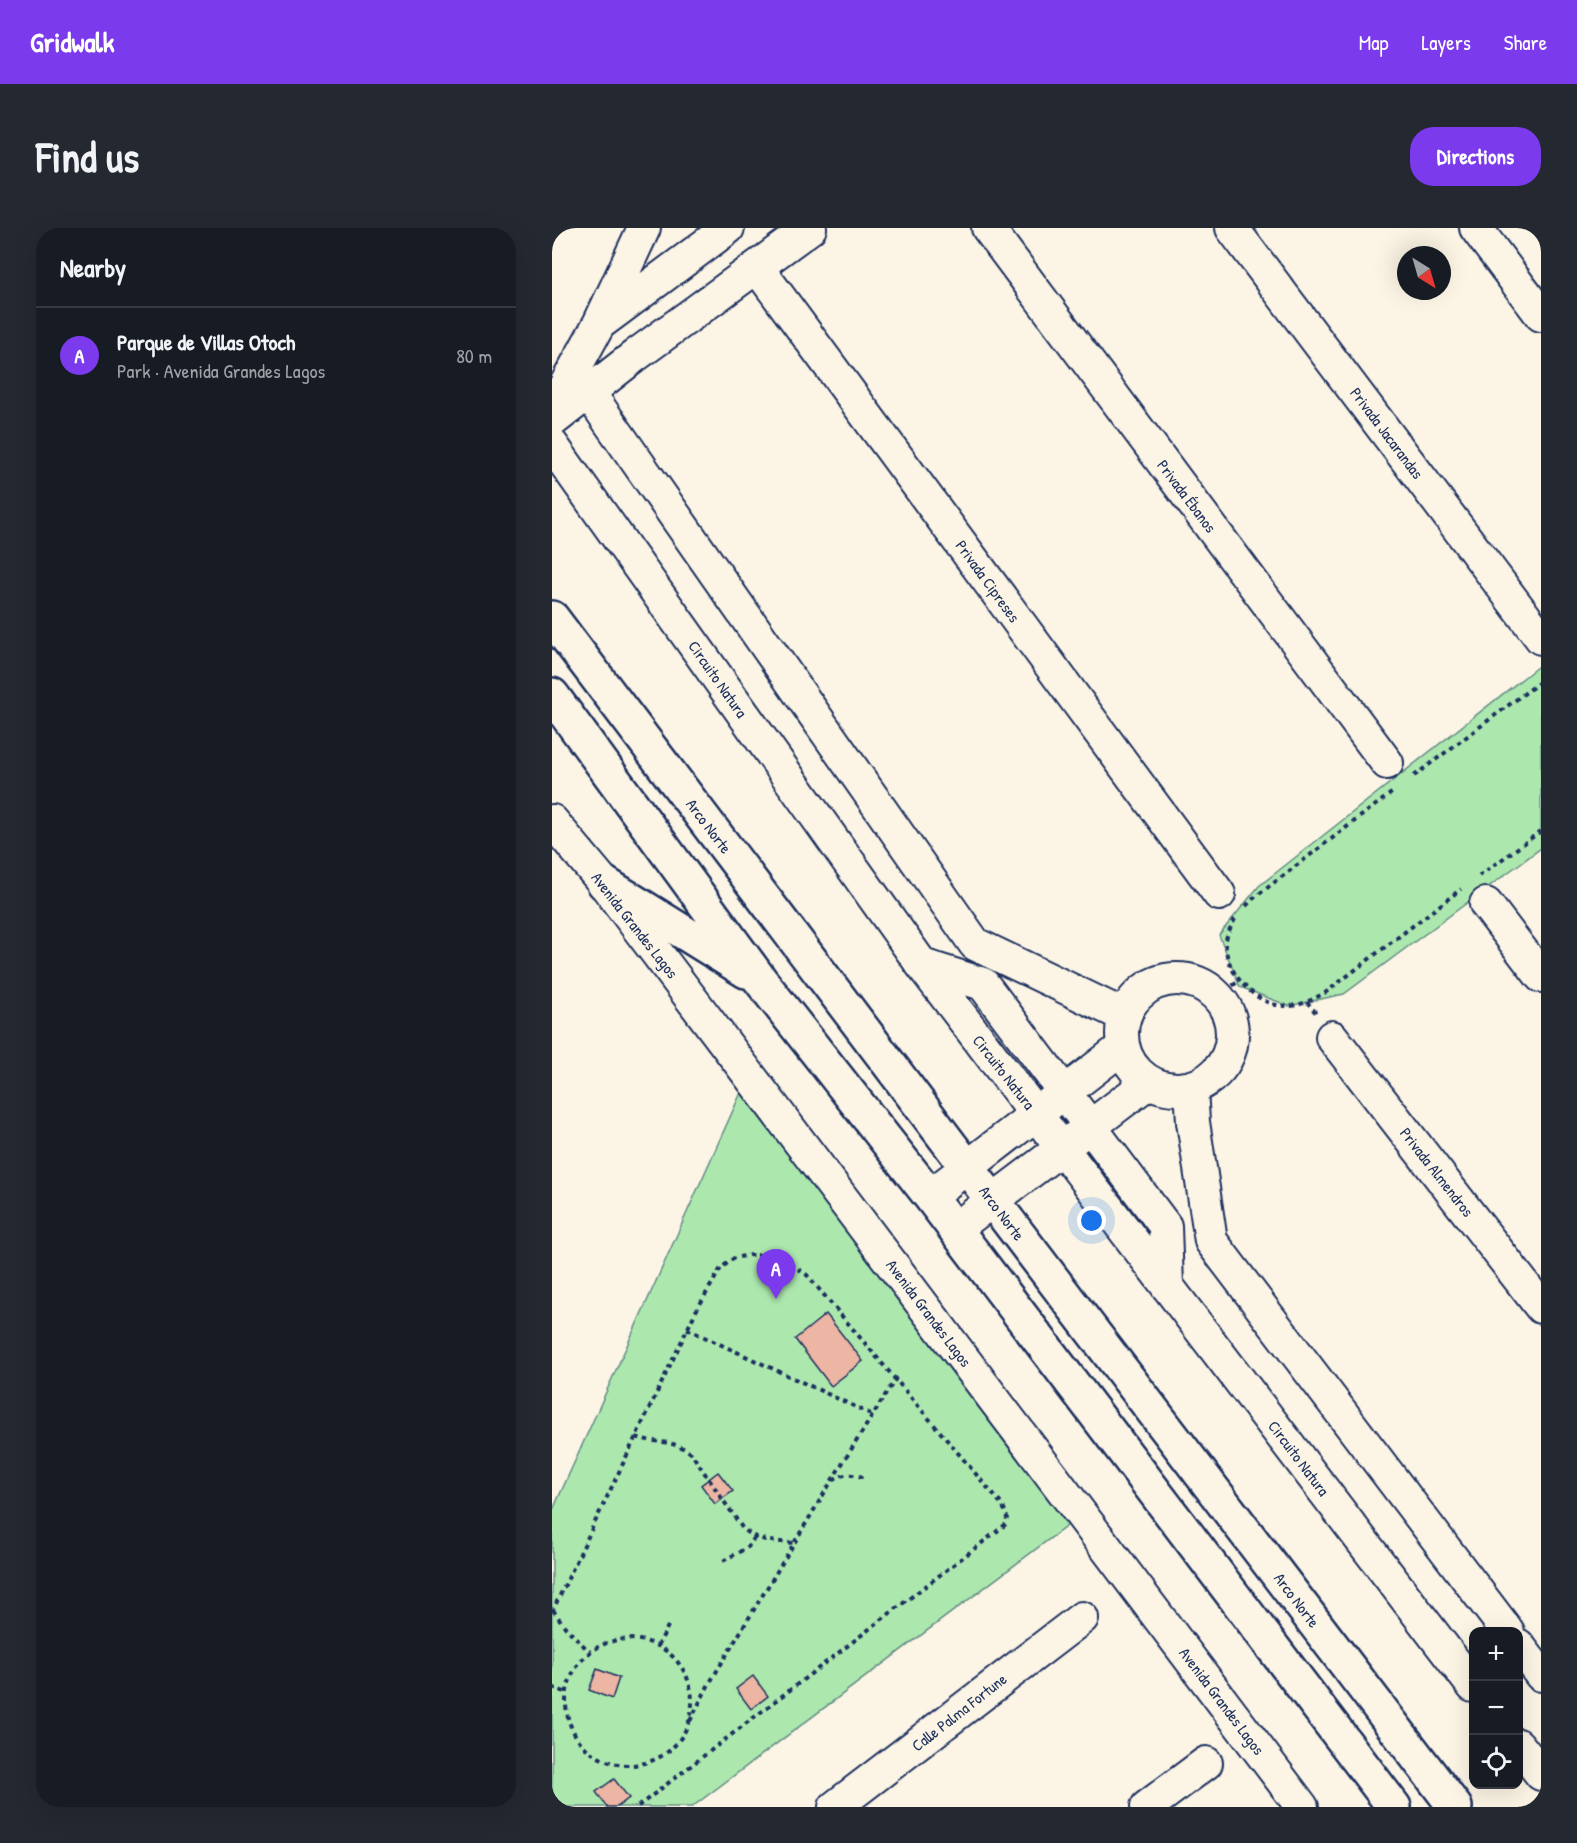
<!DOCTYPE html>
<html lang="en">
<head>
<meta charset="utf-8">
<style>
	body { margin:0; font-family:"Patrick Hand",sans-serif; background:#242831; color:#f1f3f6 }
	.controls { position:absolute; right:18px; bottom:18px; display:grid; overflow:hidden; border-radius:12px; box-shadow:0 6px 24px #0002 }
	.controls button { width:54px; height:54px; display:grid; place-items:center; padding:0; border:0; border-bottom:2px solid #363941; background:#171b24; color:#f1f3f6; font:30px sans-serif }
	.compass { position:absolute; left:845px; top:18px; width:54px; height:54px; border-radius:50%; background:#171b24; box-shadow:0 6px 24px #0002; rotate:143deg }
	.you { position:absolute; left:540px; top:993px; width:21px; height:21px; margin:-15px; border:4px solid #fff; border-radius:50%; background:#1a73e8; box-shadow:0 0 0 9px #1a73e833 }
	.badge { display:grid; place-items:center; width:39px; height:39px; border-radius:50%; background:#7c3aed; color:#fff; font-size:20px; font-weight:700 }
	.pin { position:absolute; translate:-50% -50px; filter:drop-shadow(0 2px 3px #0008) }
	.pin::after { content:''; position:absolute; top:32px; width:21px; height:18px; background:inherit; clip-path:polygon(0 0,100% 0,50% 100%) }
	.list { margin:0; padding:0; list-style:none }
	h2 { display:flex; justify-content:space-between; align-items:center; height:78px; margin:0; padding:0 24px; font-size:26px }
	h2 small { font-size:20px; font-weight:400; color:#9ea1a6 }
	.list li { display:grid; grid-template-columns:39px 1fr auto; gap:18px; align-items:center; box-sizing:border-box; height:96px; padding:0 24px; border-top:2px solid #363941 }
	.list b { display:block; font-size:22px; white-space:nowrap }
	.list p { margin:0; font-size:20px; white-space:nowrap; color:#9ea1a6 }
	.list em { font-size:20px; font-style:normal; color:#9ea1a6 }
	.icon { flex:none; width:33px; height:33px; fill:none; stroke:currentColor; stroke-width:2; stroke-linecap:round; stroke-linejoin:round }
	.map { position:relative; flex:none; width:989px; height:1579px; overflow:hidden; border-radius:24px }
	header { display:flex; align-items:center; gap:36px; box-sizing:border-box; height:84px; padding:0 30px; background:#7c3aed; color:#fff }
	header strong { font-size:28px }
	nav { display:flex; gap:33px; margin-inline-start:auto; font-size:21px }
	.intro { display:flex; align-items:center; justify-content:space-between; box-sizing:border-box; height:144px; padding:0 36px }
	h1 { margin:0; font-size:42px }
	.button { padding:15px 27px; border-radius:24px; background:#7c3aed; color:#fff; font-size:21px; font-weight:700 }
	main { display:flex; gap:36px; padding:0 36px }
	aside { flex:1; background:#171b24; border-radius:24px; box-shadow:0 6px 24px #0002 }
	.map>svg:first-child { display:block }
</style>
</head>
<body>
<header>
<strong>Gridwalk</strong>
<nav><a>Map</a><a>Layers</a><a>Share</a></nav>
</header>
<div class="intro"><h1>Find us</h1><a class="button">Directions</a></div>
<main>
<aside>
<h2>Nearby<small></small></h2>
<ul class="list">
<li><span class="badge">A</span><div><b>Parque de Villas Otoch</b><p>Park · Avenida Grandes Lagos</p></div><em>80 m</em></li>
</ul>
</aside>
<div class="map">
<svg width="989" height="1579" viewBox="0 0 989 1579">
	<rect width="100%" height="100%" fill="#fcf5e5"/>
	<filter id="ink" filterUnits="userSpaceOnUse"><feTurbulence type="fractalNoise" baseFrequency=".0167" numOctaves="2"/><feDisplacementMap in="SourceGraphic" scale="12" xChannelSelector="R" yChannelSelector="G"/><feConvolveMatrix kernelMatrix="1 2 1 2 8 2 1 2 1" color-interpolation-filters="sRGB"/></filter>
	<g filter="url(#ink)">
		<path fill="#ace8ae" stroke="#648c86" stroke-width="1.5" d="M989,436V620L792,766L737,778L688,759L667,707L707,658Z
			M192,858L520,1294L140,1579H0V1284Z"/>
		<path fill="#edb5a3" stroke="#1b2f5e" stroke-width="1.5" d="M274,1086L311,1133L279,1158L243,1111Z
			M166,1244L181,1263L163,1276L149,1257Z
			M45,1441L67,1450L60,1471L37,1462Z
			M201,1448L216,1468L199,1481L184,1461Z
			M62,1551L77,1570L65,1579H55L44,1564Z"/>
		<g fill="none" stroke-linecap="round" stroke-linejoin="round">
			<g stroke="#1b2f5e" stroke-width="36">
				<path id="minor" d="M436,0L835,535
					M680,0L989,410
					M924,0L989,87
					M205,39L667,666
					M51,93L176,0
					M37,165L423,716L573,788
					M0,182L47,96L92,0
					M0,193L84,127L258,0
					M0,217L370,737L921,1458
					M0,593L52,655L750,1579
					M934,676L989,748
					M370,737L431,756L613,998L615,1058
					M570 806a55 55 0 1 1 110 0a55 55 0 1 1-110 0Z
					M780,809L989,1079
					M639,859L641,894L659,1013L956,1404
					M378,968L571,819
					M403,1001L597,854
					M966,1417L989,1447
					M966,1517L989,1546
					M283,1579L530,1390
					M595,1579L654,1535"/>
			</g>
			<g stroke="#1b2f5e" stroke-width="38">
				<path id="major" d="M0,390L415,939L903,1579
					M0,467L209,753L378,968L842,1579
					M52,655L194,743"/>
			</g>
			<path stroke="#1b2f5e" stroke-width="4" stroke-dasharray="4.5 4.5" stroke-linecap="butt" d="M862,548L989,453
				M927,648L989,603
				M694,678L702,670L842,563
				M683,691C680,697 675,705 674,712C670,742 704,778 733,778C747,779 761,771 773,765L909,661
				M666,768L687,753
				M755,774L764,785
				M135,1101L321,1187
				M84,1209C105,1216 120,1211 139,1225L191,1301C210,1315 221,1313 243,1315
				M281,1252C291,1245 300,1246 311,1249
				M171,1333L196,1319L203,1309
				M1,1382L14,1400L39,1425
				M0,1384L144,1083L169,1040L182,1030L198,1027L227,1028L255,1047L451,1278L455,1289L454,1296L448,1301L85,1579
				M14 1474a63 63 0 1 1 126 0a63 63 0 1 1-126 0Z
				M106,1418L117,1396
				M0,1459L15,1465
				M138,1493L157,1456L285,1244L344,1150"/>
			<use href="#minor" stroke="#fcf5e5" stroke-width="32"/>
			<use href="#major" stroke="#fcf5e5" stroke-width="33"/>
		</g>
	</g>
	<g text-anchor="middle" dominant-baseline="central" stroke-width="4.5" stroke-linejoin="round" paint-order="stroke">
		<g font-size="16" fill="#1b2f5e" stroke="#fcf5e5">
			<text transform="translate(835 205) rotate(53)">Privada Jacarandas</text>
			<text transform="translate(635 268) rotate(53)">Privada Ébanos</text>
			<text transform="translate(436 353) rotate(54)">Privada Cipreses</text>
			<text transform="translate(166 451) rotate(55)">Circuito Natura</text>
			<text transform="translate(157 598) rotate(53)">Arco Norte</text>
			<text transform="translate(83 697) rotate(52)">Avenida Grandes Lagos</text>
			<text transform="translate(452 844) rotate(52)">Circuito Natura</text>
			<text transform="translate(885 944) rotate(52)">Privada Almendros</text>
			<text transform="translate(450 985) rotate(53)">Arco Norte</text>
			<text transform="translate(377 1085) rotate(53)">Avenida Grandes Lagos</text>
			<text transform="translate(747 1230) rotate(53)">Circuito Natura</text>
			<text transform="translate(745 1372) rotate(53)">Arco Norte</text>
			<text transform="translate(670 1473) rotate(53)">Avenida Grandes Lagos</text>
			<text transform="translate(407 1484) rotate(-38)">Calle Palma Fortune</text>
		</g>
	</g>
</svg>
<div class="controls">
<button>+</button>
<button>−</button>
<button><svg class="icon" aria-label="locate" viewBox="0 0 24 24"><circle cx="12" cy="12" r="6"/><path d="M12 2v4M12 18v4M2 12h4M18 12h4"/></svg></button>
</div>
<svg class="compass" viewBox="-18 -18 36 36"><path d="M0-13l5 13h-10z" fill="#e53935"/><path d="M0 13l5-13h-10z" fill="#9ea1a6"/></svg>
<div class="you"></div>
<div class="pin badge" style="left:224px;top:1071px">A</div>
</div>
</main>
</body>
</html>
